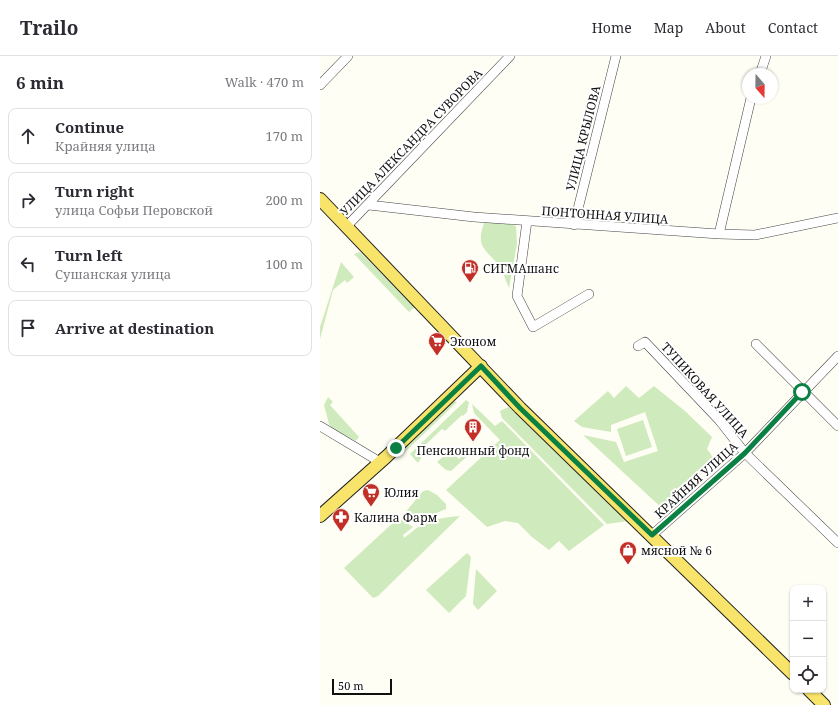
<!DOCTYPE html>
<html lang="en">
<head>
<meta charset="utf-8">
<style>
	body { margin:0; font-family:"Noto Serif",serif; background:#f2f2f3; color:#2b2b33 }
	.controls { position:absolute; right:12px; bottom:12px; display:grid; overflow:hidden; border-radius:8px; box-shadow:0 1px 3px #0004 }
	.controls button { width:36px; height:36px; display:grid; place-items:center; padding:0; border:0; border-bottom:1px solid #e1e1e2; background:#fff; color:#2b2b33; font:20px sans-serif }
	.compass { position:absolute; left:422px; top:12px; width:36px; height:36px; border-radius:50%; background:#fff; box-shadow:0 1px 3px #0004; rotate:160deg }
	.scale { position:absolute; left:12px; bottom:10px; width:60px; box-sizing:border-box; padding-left:4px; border:2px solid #101010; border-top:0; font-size:11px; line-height:14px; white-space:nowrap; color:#101010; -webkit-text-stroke:3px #fff; paint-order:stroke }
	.stop { position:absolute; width:12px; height:12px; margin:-9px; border:3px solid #0b8043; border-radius:50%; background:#fff }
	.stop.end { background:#0b8043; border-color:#fff; box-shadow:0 1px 4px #0008 }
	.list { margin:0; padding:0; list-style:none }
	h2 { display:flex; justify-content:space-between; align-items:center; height:52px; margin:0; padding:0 16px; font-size:17px }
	h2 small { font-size:13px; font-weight:400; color:#7c7c81 }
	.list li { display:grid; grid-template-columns:26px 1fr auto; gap:12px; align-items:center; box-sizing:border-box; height:56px; margin:0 8px 8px; padding:0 8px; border:1px solid #e1e1e2; border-radius:8px }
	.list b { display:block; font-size:15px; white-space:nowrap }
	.list p { margin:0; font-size:13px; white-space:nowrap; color:#7c7c81 }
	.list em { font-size:13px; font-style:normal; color:#7c7c81 }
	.icon { flex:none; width:22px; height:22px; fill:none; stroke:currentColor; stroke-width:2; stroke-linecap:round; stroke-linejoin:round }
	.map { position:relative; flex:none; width:518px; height:649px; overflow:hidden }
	header { display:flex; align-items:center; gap:24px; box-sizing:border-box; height:56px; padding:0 20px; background:#fff; border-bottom:1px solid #e1e1e2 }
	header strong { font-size:19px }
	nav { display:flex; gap:22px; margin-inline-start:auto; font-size:14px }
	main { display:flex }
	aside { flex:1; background:#fff }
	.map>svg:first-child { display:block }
</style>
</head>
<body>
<header>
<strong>Trailo</strong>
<nav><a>Home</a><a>Map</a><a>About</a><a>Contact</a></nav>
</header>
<main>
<aside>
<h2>6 min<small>Walk · 470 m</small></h2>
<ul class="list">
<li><svg class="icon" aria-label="ahead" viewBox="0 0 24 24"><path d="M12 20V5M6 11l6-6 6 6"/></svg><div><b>Continue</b><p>Крайняя улица</p></div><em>170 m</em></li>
<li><svg class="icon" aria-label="right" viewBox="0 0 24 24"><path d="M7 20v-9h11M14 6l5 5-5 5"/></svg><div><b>Turn right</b><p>улица Софьи Перовской</p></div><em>200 m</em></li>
<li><svg class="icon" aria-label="left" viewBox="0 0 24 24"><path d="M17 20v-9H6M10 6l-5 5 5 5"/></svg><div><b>Turn left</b><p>Сушанская улица</p></div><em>100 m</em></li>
<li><svg class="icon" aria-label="arrive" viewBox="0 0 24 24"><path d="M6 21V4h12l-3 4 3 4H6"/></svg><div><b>Arrive at destination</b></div></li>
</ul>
</aside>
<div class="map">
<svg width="518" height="649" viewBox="0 0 518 649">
	<rect width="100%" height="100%" fill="#fffef4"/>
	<path fill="#cfeabc" d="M164,167H185L196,170L197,188L189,232C186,226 184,217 180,211C167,193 155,193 164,167Z
		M40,196L95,251L89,256L34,198Z
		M21,206L34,221L27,227L25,224L13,234L0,283V271Z
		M306,330L319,342L334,330L365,355L392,381L387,393L394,403L345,455L263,379L296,386L304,406L338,395L325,356L291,369V376L262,371L254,365L288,335L294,342Z
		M8,341L13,346L10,349L39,381L36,385L12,373L9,368L4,349Z
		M146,344L149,346L147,356L143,360L142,359L125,375L122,373L98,396L101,402L98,407L90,398Z
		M133,345L137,346L84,397L82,391Z
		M152,348L175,370L182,365L284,469L249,495L239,485L229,494L212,481L198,467L185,465L167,471L126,434L180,384L154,357Z
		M189,351L308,465L287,468L182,362L180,355Z
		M323,364L332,391L306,400L297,373Z
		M153,390L155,393L131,415L126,414L117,406L127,397L131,401L134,398L139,403Z
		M108,434L117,439L126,448V453L97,465L89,464L84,458L103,435Z
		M140,460L58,540L53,542L24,512L76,464H82L93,471L83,479L84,482C90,478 94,473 100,470C112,463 127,461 140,460Z
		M147,497L151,501L146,540L129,557L106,534Z
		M156,513L177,535L158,554L153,548Z"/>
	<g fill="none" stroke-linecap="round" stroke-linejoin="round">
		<g stroke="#434343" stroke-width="10">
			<path id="minor" d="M440,18L446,0
				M0,29L28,0
				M49,149L154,161L399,178L435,179L518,162
				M207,165L197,240L213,271L269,238
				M254,169L296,0
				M26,171L190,0
				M399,178L431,42
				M436,288L518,370
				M318,290L325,286L399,364L425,397L518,487
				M0,370L60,406
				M332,479L425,397L518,300"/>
		</g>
		<g stroke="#212121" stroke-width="14">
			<path id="major" d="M0,143L200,352L473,618
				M0,460L66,401L161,310
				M489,634L504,649"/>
		</g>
		<use href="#minor" stroke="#fff" stroke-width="9"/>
		<use href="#major" stroke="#f8e46a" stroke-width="12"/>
	</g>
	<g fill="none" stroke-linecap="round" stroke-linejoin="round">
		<path stroke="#0b8043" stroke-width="5" d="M76,392L161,310L200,352L332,479L425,397L482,336"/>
	</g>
	<defs>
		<g id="fuel-pin" transform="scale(0.9)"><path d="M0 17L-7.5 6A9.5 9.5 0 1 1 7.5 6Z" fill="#c22f27" stroke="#fff"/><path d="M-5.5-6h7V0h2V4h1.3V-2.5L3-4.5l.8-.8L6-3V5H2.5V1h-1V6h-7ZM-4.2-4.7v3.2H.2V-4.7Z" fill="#fff"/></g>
		<g id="supermarket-pin" transform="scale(0.9)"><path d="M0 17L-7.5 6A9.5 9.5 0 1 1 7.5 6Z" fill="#c22f27" stroke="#fff"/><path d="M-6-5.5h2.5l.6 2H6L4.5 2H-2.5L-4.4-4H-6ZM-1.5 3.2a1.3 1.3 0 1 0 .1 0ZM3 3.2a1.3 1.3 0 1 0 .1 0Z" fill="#fff"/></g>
		<g id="building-pin" transform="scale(0.9)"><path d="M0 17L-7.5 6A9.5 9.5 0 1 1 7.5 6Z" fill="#c22f27" stroke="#fff"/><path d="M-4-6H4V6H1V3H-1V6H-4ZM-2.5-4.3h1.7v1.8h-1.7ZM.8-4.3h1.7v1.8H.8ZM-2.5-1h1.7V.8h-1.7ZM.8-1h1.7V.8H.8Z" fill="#fff"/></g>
		<g id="pharmacy-pin" transform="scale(0.9)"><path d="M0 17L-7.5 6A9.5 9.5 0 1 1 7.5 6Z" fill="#c22f27" stroke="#fff"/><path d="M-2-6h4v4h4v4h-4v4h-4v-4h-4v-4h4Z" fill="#fff"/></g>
		<g id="shop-pin" transform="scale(0.9)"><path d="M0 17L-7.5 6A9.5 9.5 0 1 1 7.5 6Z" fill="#c22f27" stroke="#fff"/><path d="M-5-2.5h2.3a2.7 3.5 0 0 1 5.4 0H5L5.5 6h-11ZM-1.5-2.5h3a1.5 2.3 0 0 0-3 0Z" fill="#fff"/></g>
	</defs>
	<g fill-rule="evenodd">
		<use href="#fuel-pin" x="150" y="212"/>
		<use href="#supermarket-pin" x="117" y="285"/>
		<use href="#building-pin" x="153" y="371"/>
		<use href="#supermarket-pin" x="51" y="436"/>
		<use href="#pharmacy-pin" x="21" y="461"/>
		<use href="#shop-pin" x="308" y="494"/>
	</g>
	<g text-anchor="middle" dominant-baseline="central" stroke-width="4" stroke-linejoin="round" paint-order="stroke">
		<g font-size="12" fill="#101010" stroke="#fff">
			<text transform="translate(263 82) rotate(-76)">УЛИЦА КРЫЛОВА</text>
			<text transform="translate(91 86) rotate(-46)">УЛИЦА АЛЕКСАНДРА СУВОРОВА</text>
			<text transform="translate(285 159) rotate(4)">ПОНТОННАЯ УЛИЦА</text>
			<text transform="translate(385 334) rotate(48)">ТУПИКОВАЯ УЛИЦА</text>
			<text transform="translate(376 424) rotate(-42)">КРАЙНЯЯ УЛИЦА</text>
		</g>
		<g font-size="12" fill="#101010" stroke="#fff" text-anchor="start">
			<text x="163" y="212">СИГМАшанс</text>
			<text x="130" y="285">Эконом</text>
			<text x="153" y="394" text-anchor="middle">Пенсионный фонд</text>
			<text x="64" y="436">Юлия</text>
			<text x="34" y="461">Калина Фарм</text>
			<text x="321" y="494">мясной № 6</text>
		</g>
	</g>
</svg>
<div class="controls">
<button>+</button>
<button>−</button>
<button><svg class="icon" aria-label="locate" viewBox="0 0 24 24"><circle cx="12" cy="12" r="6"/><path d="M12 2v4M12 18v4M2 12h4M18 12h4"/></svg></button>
</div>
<svg class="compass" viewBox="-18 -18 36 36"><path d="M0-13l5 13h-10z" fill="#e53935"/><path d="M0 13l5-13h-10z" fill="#7c7c81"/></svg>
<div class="scale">50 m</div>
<div class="stop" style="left:482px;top:336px"></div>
<div class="stop end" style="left:76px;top:392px"></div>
</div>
</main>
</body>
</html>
